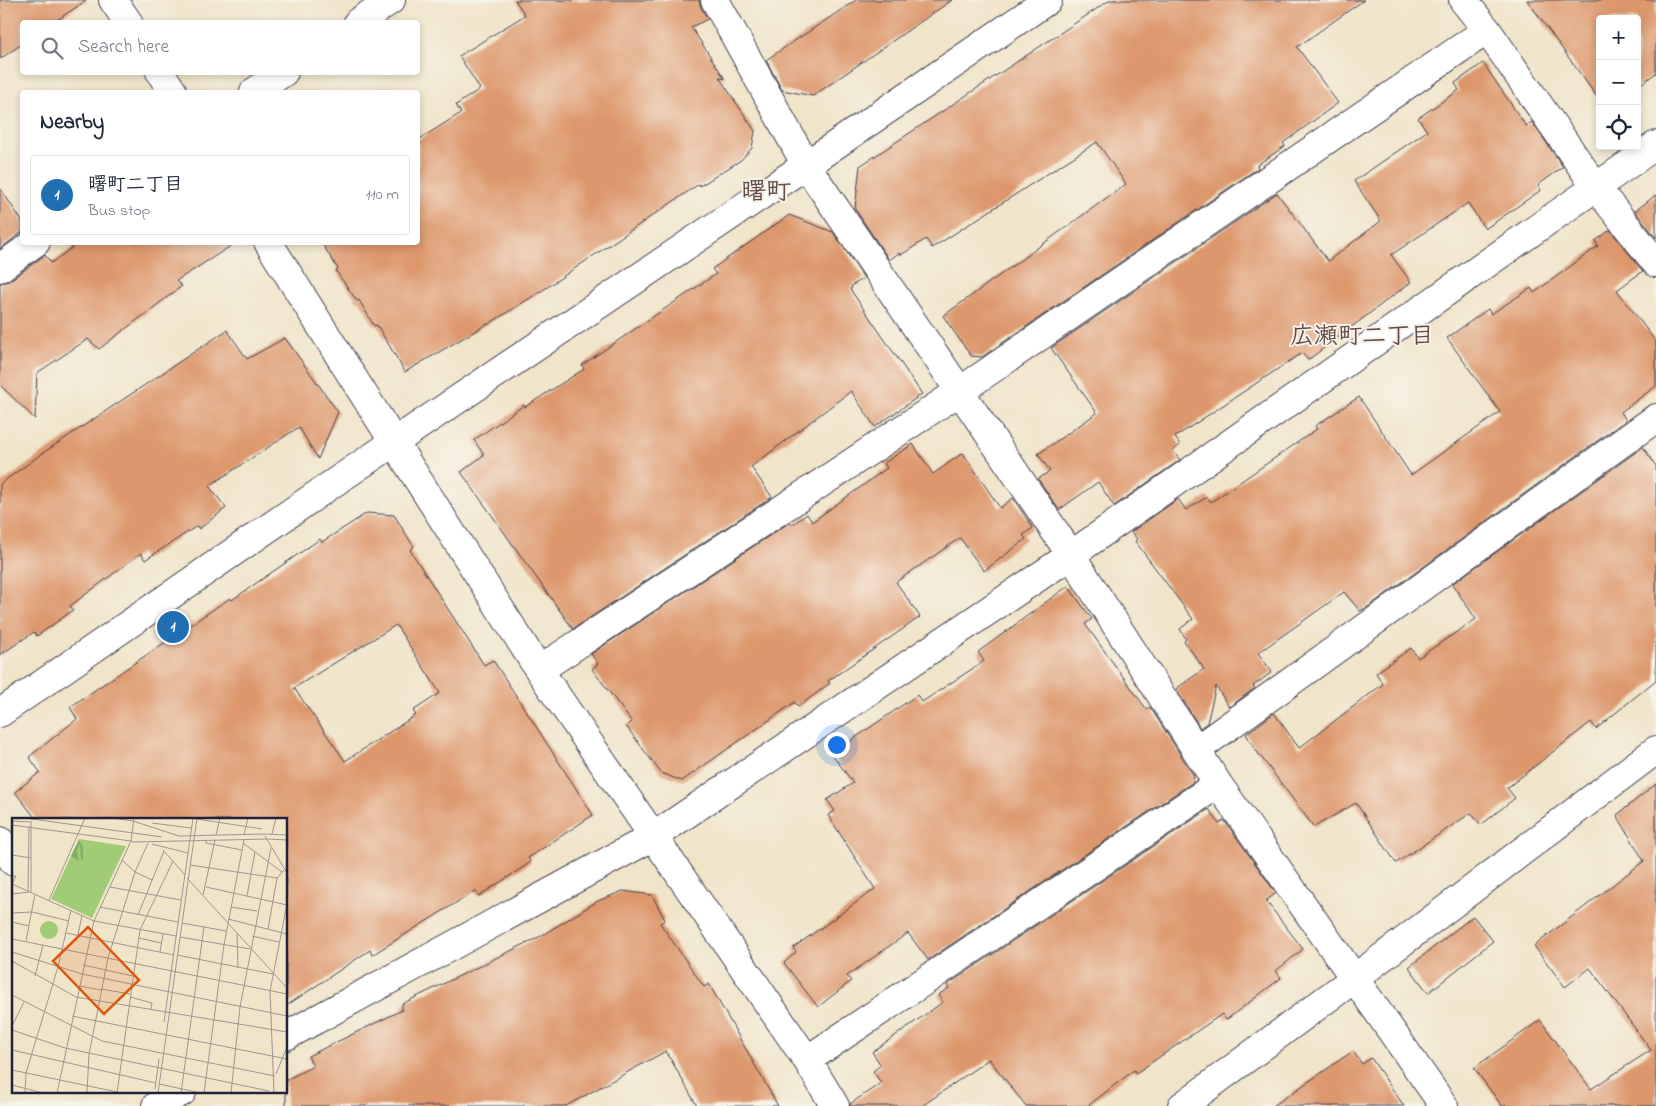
<!DOCTYPE html>
<html lang="en">
<head>
<meta charset="utf-8">
<style>
	body { margin:0; font-family:"Indie Flower","Klee One",sans-serif; background:#f2f2f3; color:#1f2937 }
	.controls { position:absolute; right:15px; top:15px; display:grid; overflow:hidden; border-radius:5px; box-shadow:0 2px 8px #0003 }
	.controls button { width:45px; height:45px; display:grid; place-items:center; padding:0; border:0; border-bottom:1px solid #e0e1e3; background:#fff; color:#1f2937; font:25px sans-serif }
	.you { position:absolute; left:836px; top:744px; width:18px; height:18px; margin:-12px; border:4px solid #fff; border-radius:50%; background:#1a73e8; box-shadow:0 0 0 8px #1a73e833 }
	.badge { display:grid; place-items:center; width:32px; height:32px; border-radius:50%; background:#1f6fb2; color:#fff; font-size:16px; font-weight:700 }
	.pin { position:absolute; translate:-50% -50%; border:2px solid #fff; box-shadow:0 1px 5px #0006 }
	.list { margin:0; padding:0; list-style:none }
	h2 { display:flex; justify-content:space-between; align-items:center; height:65px; margin:0; padding:0 20px; font-size:21px }
	h2 small { font-size:16px; font-weight:400; color:#747a83 }
	.list li { display:grid; grid-template-columns:32px 1fr auto; gap:15px; align-items:center; box-sizing:border-box; height:80px; margin:0 10px 10px; padding:0 10px; border:1px solid #e0e1e3; border-radius:5px }
	.list b { display:block; font-size:19px; white-space:nowrap }
	.list p { margin:0; font-size:16px; white-space:nowrap; color:#747a83 }
	.list em { font-size:16px; font-style:normal; color:#747a83 }
	.icon { flex:none; width:28px; height:28px; fill:none; stroke:currentColor; stroke-width:2; stroke-linecap:round; stroke-linejoin:round }
	.map { position:relative; flex:none; width:1656px; height:1106px; overflow:hidden }
	.search { position:absolute; background:#fff; box-shadow:0 2px 8px #0003; left:20px; top:20px; width:400px; height:55px; display:flex; align-items:center; gap:12px; box-sizing:border-box; padding:0 18px; border-radius:5px; color:#747a83; font-size:19px }
	.panel { position:absolute; background:#fff; box-shadow:0 2px 8px #0003; left:20px; top:90px; width:400px; height:155px; border-radius:5px }
	.map>svg:first-child { display:block }
</style>
</head>
<body>
<div class="map">
<svg width="1656" height="1106" viewBox="0 0 1656 1106">
	<rect width="100%" height="100%" fill="#f7f3e8"/>
	<filter id="ink" filterUnits="userSpaceOnUse"><feTurbulence type="fractalNoise" baseFrequency=".02" numOctaves="2"/><feDisplacementMap in="SourceGraphic" scale="10" xChannelSelector="R" yChannelSelector="G"/><feConvolveMatrix kernelMatrix="1 2 1 2 8 2 1 2 1" color-interpolation-filters="sRGB"/></filter>
	<filter id="wash" filterUnits="userSpaceOnUse"><feTurbulence type="fractalNoise" baseFrequency=".0096" numOctaves="4" result="noise"/><feDisplacementMap in="SourceGraphic" scale="20" xChannelSelector="R" yChannelSelector="G"/><feGaussianBlur stdDeviation="1.12" result="paint"/><feColorMatrix in="noise" values="0 0 0 0 0 0 0 0 0 0 0 0 0 0 0 0 0 1.4 0 .05"/><feComposite in="paint" operator="in"/></filter>
	<g filter="url(#wash)">
		<rect width="100%" height="100%" fill="#f0e4c9"/>
		<g id="blocks">
			<path fill="#dd976c" fill-rule="evenodd" d="M0,0H87L54,22H22V44L0,59Z
				M515,0H699L701,8L708,19L691,27L725,79L719,77L755,131L752,148L741,160L700,186L699,184L540,292L487,325V324L405,372L377,325L374,326L359,300L357,301L336,271L338,269L321,242H418V140L461,113L456,105L480,89L459,56L525,15Z
				M856,0H952L813,96L782,90L766,60Z
				M1110,0H1364L1297,47L1338,103L1283,143L1285,146L1257,165L1258,168L982,357L971,356L943,316L1126,184L1097,142L932,248L926,239L901,255L899,253L889,260L855,209L860,166Z
				M1527,0H1656V73L1637,87V19H1600V101Z
				M1483,63L1526,126L1532,122L1563,167L1538,185L1541,190L1485,229L1468,203L1391,255L1411,282L1308,360L1302,353L1175,437L1180,445L1173,451L1180,460L1114,506L1098,482L1059,510L1038,479L1050,471L1038,454L1097,413L1051,348L1277,193L1328,261L1381,221L1354,181L1427,131L1418,118L1459,90L1455,83Z
				M0,188L22,221V232L0,249Z
				M1656,195V238L1635,211Z
				M789,215L833,232L864,278L851,286L852,288L850,289L922,394L875,427L851,391L751,467L772,497L573,629L461,472L484,455L474,440L524,405L525,407L584,369L582,365L716,274L712,269Z
				M1610,230L1643,271L1617,290L1656,342V386L1621,412L1626,420L1368,607L1360,611L1344,592L1258,653L1272,672L1253,686L1255,688L1229,707L1216,686L1207,723L1200,728L1176,689L1204,669L1184,641L1186,639L1180,629L1193,619L1135,541L1137,539L1131,532L1178,499L1186,510L1207,497L1211,502L1317,429L1315,426L1359,397L1411,475L1500,412L1447,338L1488,309L1491,314L1531,288L1534,293L1598,246L1595,241Z
				M80,242H237L176,281L182,286L99,349L88,339L37,373L35,419L0,385V283L9,281L45,255L51,263Z
				M227,330L247,359L285,338L338,412L318,459L299,427L209,486L226,508L199,529L197,526L145,560L141,553L70,606L73,610L37,636L34,632L0,655V484L43,453Z
				M913,444L933,474L963,453L1000,508L1013,498L1033,528L1023,535L1026,539L984,571L960,538L896,582L920,617L828,681L830,683L798,707L795,702L682,781L661,773L626,726L632,722L592,669L598,664L591,654L790,522L792,525L807,514L812,522L887,468L884,463Z
				M1643,447L1656,466V680L1596,729L1591,722L1507,788L1515,798L1481,825L1471,813L1396,863L1356,803L1314,827L1255,749L1246,734L1274,713L1299,748L1383,684L1376,673L1411,648L1418,658L1476,619L1452,584Z
				M367,513L394,515L414,547L410,550L484,665L493,660L593,815L528,858L531,862L479,896L475,891L372,955L370,950L286,1006V820H37L15,792L40,772L29,757L77,719L70,707L230,598L232,600L320,539L322,542ZM396,625L440,693L413,711L416,715L345,761L294,688Z
				M1068,586L1092,619L1085,624L1147,710L1150,707L1194,776L1193,782L928,960L908,933L847,976L851,981L818,1007L784,963L796,952L793,948L875,889L828,815L835,811L827,800L853,783L832,754L917,695L922,702L984,661L978,652Z
				M1656,784V1106H1502L1474,1068L1540,1020L1591,1089L1651,1050L1590,968L1565,987L1534,946L1644,861L1617,815Z
				M1209,809L1219,824L1224,820L1276,893L1266,901L1303,949L1276,971L1281,978L1226,1020L1222,1014L1136,1073L1134,1070L1088,1106H1026L989,1059L922,1106H851L850,1104L881,1083L873,1071L881,1065L872,1052L943,1002L938,995L949,988L947,985Z
				M623,891L652,895L665,920L660,923L704,987L709,984L778,1106H697L666,1051L566,1106H286V1080L313,1066L308,1056L402,1010V1004L539,937L598,901Z
				M1473,916L1493,941L1428,993L1409,967Z
				M1353,1051L1362,1064L1371,1058L1404,1106H1273Z"/>
		</g>
	</g>
	<g filter="url(#ink)">
		<use href="#blocks" fill-opacity="0" stroke="#413f50" stroke-width="1"/>
		<g fill="none" stroke-linecap="round" stroke-linejoin="round">
			<g stroke="#413f50" stroke-width="30">
				<path id="minor" d="M113,0L128,22
					M715,0L806,165L1071,555L1218,784L1444,1106
					M1463,0L1487,30L1595,186L1656,263
					M358,22L391,0
					M160,72L173,92
					M254,92L284,72
					M268,242L357,384L539,670L807,1060L835,1106
					M0,268L36,242
					M539,670L960,391L1487,30
					M0,713L335,482L806,165L1048,0
					M1196,750L1656,418
					M0,841L14,862
					M286,1036L654,836L1071,555L1656,145
					M807,1060L1218,784
					M156,1106L182,1092
					M1182,1106L1355,978L1656,750"/>
			</g>
			<use href="#minor" stroke="#fff" stroke-width="28"/>
		</g>
	</g>
	<g text-anchor="middle" dominant-baseline="central" stroke-width="4" stroke-linejoin="round" paint-order="stroke">
		<g font-size="24" font-weight="bold" fill="#634b4c" stroke="#f7f3e8">
			<text x="1362" y="337">広瀬町二丁目</text>
		</g>
		<g font-size="25" font-weight="bold" fill="#634b4c" stroke="#f7f3e8">
			<text x="766" y="193">曙町</text>
		</g>
	</g>
	<g transform="translate(12 818)">
		<rect width="275" height="275" fill="#f0e4c9"/>
		<path d="M67,21L114,28L80,100L39,81ZM28 112a9 9 0 1 1 18 0a9 9 0 1 1-18 0Z" fill="#a2cb76"/>
		<path d="M67,22L71,29V41L69,43L68,26L65,32L67,43L59,38Z" fill="#81af67"/>
		<path fill="none" stroke="#9e9690" stroke-width="1" d="M13,0L150,19M100,0L121,3M122,0L119,23L122,24L257,21M185,1L250,11M0,3L18,4M19,3V74M121,3L167,18L253,16M140,5L179,10M0,7L119,23L82,103L45,275M253,16L275,17M260,16L264,0M204,17L208,0M232,17L236,0M253,18L275,55M257,21L275,22M194,22V25L230,32M231,25L270,54M140,26L176,35M151,32L173,57M0,37L19,40M110,42L123,54L140,62M178,47L265,60M0,58H4L0,66L82,103L164,118M175,60L275,170M98,69L169,82M194,69L275,87M16,73L17,8M0,76L17,74M191,77L203,22M235,78L243,34M37,82L73,0M88,89L166,104M219,89L245,93M0,95L20,94L57,103M126,97L152,33M216,101L275,116M0,104L17,108M170,105L214,113M256,111L265,60L272,52M54,115L162,137M225,116L226,150M66,117L70,97M240,118L267,124M168,119L238,131M127,120L149,125M0,121L275,176M14,123L23,76M0,134L70,156L275,198M148,134L151,116M165,137L261,156M0,143L64,179L275,214M71,147L121,158M23,158L31,127M67,168L89,172M89,171L118,176M0,177L90,223L263,258M118,179L140,185L139,191M60,198L275,241M152,204L181,0M0,208L12,184M0,212L53,230L257,273M0,232L144,265M0,252L110,275M264,256L275,229M147,266L189,275M0,267L31,275M143,271L147,241M13,275L14,255L46,149L59,92M75,275L77,236L96,140L123,54L136,25M105,275L128,112L161,43M146,275L185,0M169,275L192,109M192,275L212,127L232,22M219,275L228,189L259,30M262,275L258,173L275,86"/>
		<path fill="#de560e" fill-opacity="0.15" stroke="#de560e" stroke-width="2.5" d="M76,109L127,162L92,196L41,143Z"/>
		<rect width="275" height="275" fill="none" stroke="#22223b" stroke-width="2.5"/>
	</g>
</svg>
<div class="controls">
<button>+</button>
<button>−</button>
<button><svg class="icon" aria-label="locate" viewBox="0 0 24 24"><circle cx="12" cy="12" r="6"/><path d="M12 2v4M12 18v4M2 12h4M18 12h4"/></svg></button>
</div>
<div class="you"></div>
<div class="pin badge" style="left:173px;top:627px">1</div>
<div class="search"><svg class="icon" aria-label="search" viewBox="0 0 24 24"><circle cx="10" cy="10" r="6"/><path d="M15 15l6 6"/></svg>Search here</div>
<section class="panel">
<h2>Nearby<small></small></h2>
<ul class="list">
<li><span class="badge">1</span><div><b>曙町二丁目</b><p>Bus stop</p></div><em>110 m</em></li>
</ul>
</section>
</div>
</body>
</html>
